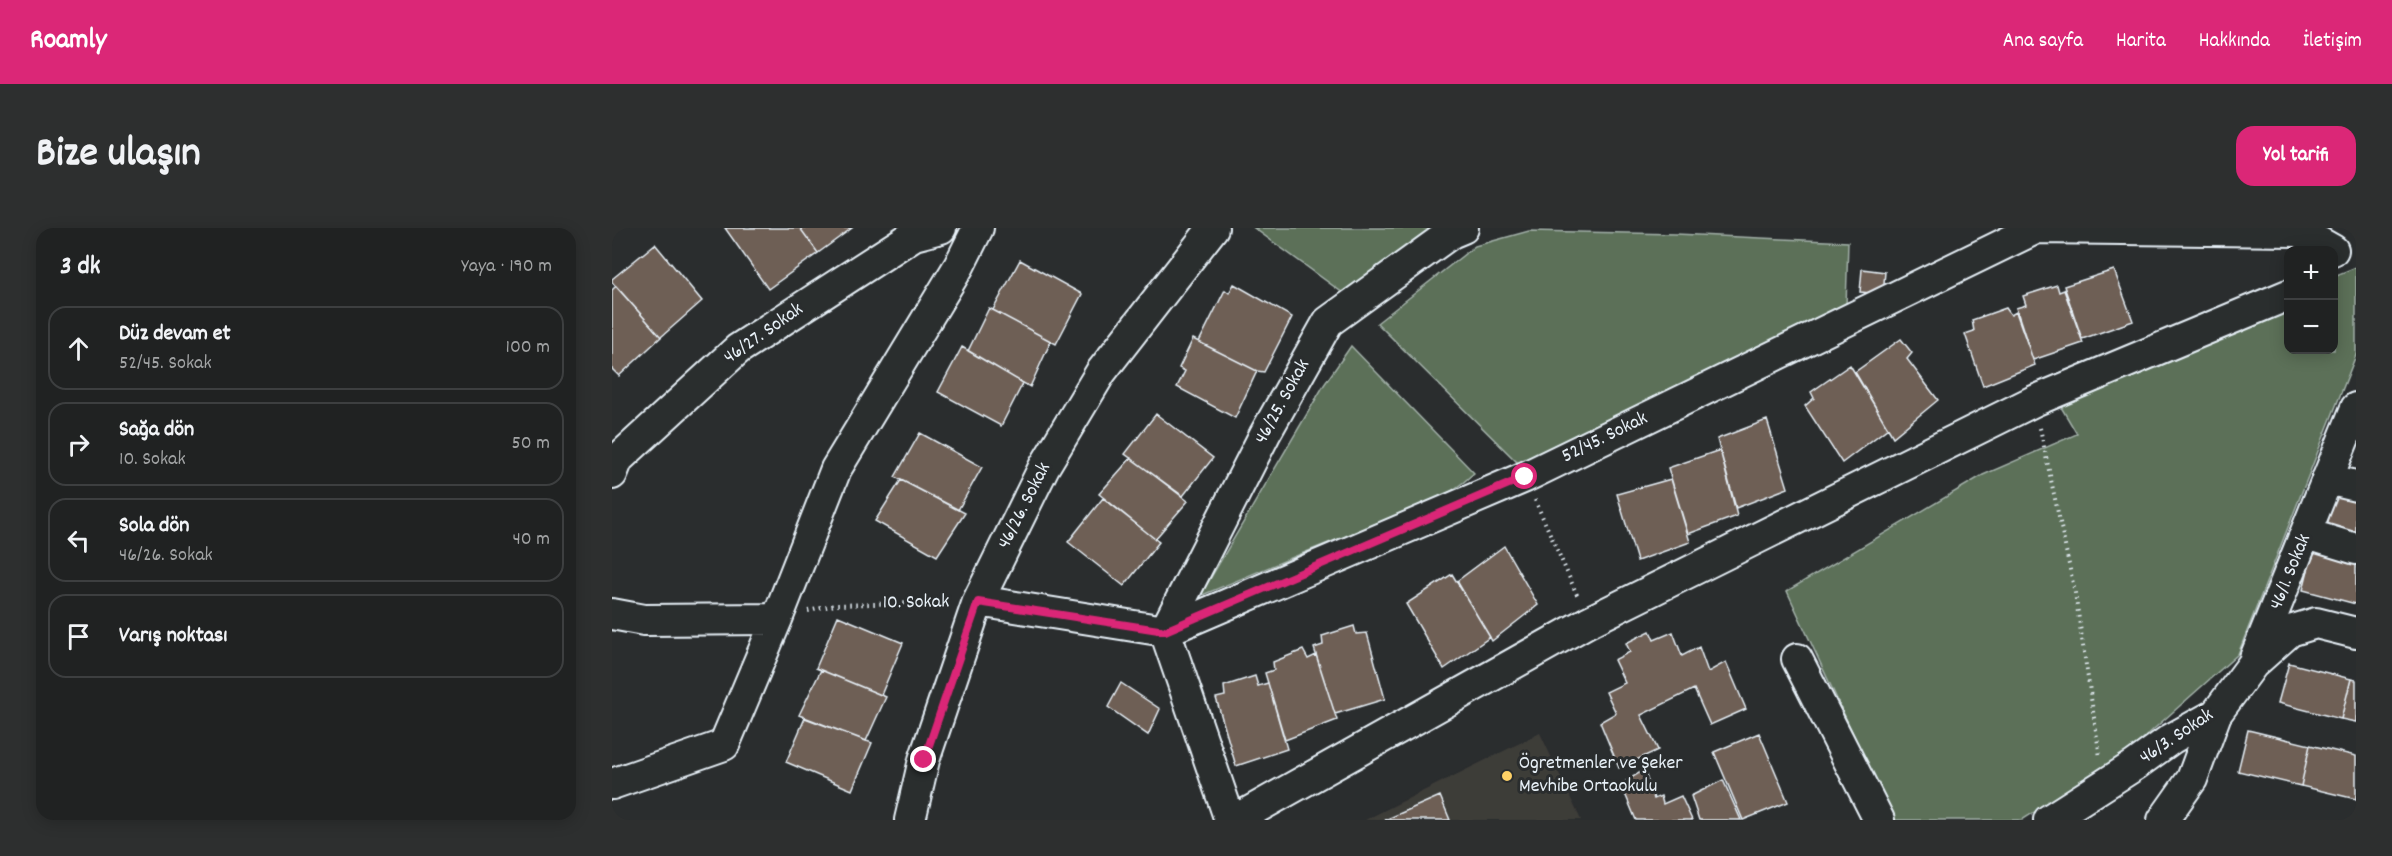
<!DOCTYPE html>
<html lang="tr">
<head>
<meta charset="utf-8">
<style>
	body { margin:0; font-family:Dekko,sans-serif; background:#2d2f2f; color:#f1f3f6 }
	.controls { position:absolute; right:18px; top:18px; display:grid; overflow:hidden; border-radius:12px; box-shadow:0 3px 15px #0003 }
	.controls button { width:54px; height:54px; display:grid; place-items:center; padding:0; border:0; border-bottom:2px solid #3d3f40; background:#202222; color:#f1f3f6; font:30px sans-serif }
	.stop { position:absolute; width:18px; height:18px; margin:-14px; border:4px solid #db2777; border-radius:50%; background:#fff }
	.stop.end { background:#db2777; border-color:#fff; box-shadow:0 2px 6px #0008 }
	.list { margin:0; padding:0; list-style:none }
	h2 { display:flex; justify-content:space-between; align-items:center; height:78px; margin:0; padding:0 24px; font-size:26px }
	h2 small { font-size:20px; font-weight:400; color:#a2a4a5 }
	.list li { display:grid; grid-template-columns:39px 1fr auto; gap:18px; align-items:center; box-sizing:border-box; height:84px; margin:0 12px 12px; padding:0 12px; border:2px solid #3d3f40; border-radius:18px }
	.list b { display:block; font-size:22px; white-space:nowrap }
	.list p { margin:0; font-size:20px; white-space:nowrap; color:#a2a4a5 }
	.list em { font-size:20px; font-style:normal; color:#a2a4a5 }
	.icon { flex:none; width:33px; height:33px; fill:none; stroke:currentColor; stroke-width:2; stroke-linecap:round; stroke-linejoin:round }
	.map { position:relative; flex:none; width:1744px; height:592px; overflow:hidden; border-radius:18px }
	header { display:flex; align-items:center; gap:36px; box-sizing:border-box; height:84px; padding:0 30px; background:#db2777; color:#fff }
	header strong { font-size:28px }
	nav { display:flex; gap:33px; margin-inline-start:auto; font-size:21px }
	.intro { display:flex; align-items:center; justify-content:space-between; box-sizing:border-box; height:144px; padding:0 36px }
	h1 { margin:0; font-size:42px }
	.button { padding:15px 27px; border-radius:18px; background:#db2777; color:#fff; font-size:21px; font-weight:700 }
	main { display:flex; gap:36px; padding:0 36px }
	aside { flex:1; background:#202222; border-radius:18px; box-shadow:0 3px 15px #0003 }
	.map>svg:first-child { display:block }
</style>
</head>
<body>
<header>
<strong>Roamly</strong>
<nav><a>Ana sayfa</a><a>Harita</a><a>Hakkında</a><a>İletişim</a></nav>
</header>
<div class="intro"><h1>Bize ulaşın</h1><a class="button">Yol tarifi</a></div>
<main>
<aside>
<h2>3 dk<small>Yaya · 190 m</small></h2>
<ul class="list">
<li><svg class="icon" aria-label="ahead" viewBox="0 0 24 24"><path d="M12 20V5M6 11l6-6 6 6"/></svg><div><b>Düz devam et</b><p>52/45. Sokak</p></div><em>100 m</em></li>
<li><svg class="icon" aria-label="right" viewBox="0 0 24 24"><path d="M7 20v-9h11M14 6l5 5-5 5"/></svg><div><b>Sağa dön</b><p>10. Sokak</p></div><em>50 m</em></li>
<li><svg class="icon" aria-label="left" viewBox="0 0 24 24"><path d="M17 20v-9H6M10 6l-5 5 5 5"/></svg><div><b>Sola dön</b><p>46/26. Sokak</p></div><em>40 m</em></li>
<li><svg class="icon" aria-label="arrive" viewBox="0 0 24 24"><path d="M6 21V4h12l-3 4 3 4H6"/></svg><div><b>Varış noktası</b></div></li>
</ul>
</aside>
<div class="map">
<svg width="1744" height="592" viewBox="0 0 1744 592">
	<rect width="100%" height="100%" fill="#2a2d2e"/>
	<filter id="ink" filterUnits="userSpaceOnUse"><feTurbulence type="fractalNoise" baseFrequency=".0167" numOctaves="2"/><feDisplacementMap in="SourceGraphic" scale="12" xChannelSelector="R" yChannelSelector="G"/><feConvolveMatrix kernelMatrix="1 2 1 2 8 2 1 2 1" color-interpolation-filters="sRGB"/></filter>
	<g filter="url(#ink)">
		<path fill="#3e3c39" d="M928,505L969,592H753Z"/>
		<path fill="#5b6f59" stroke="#a2b0a8" stroke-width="1.5" d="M642,0H824L731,65Z
			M917,3L1064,6L1236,14L1234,78L907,236L765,95L863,18Z
			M1744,39V127L1626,426L1516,524L1410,592H1281L1175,363L1371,247L1465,206L1449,179L1676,70V122H1722V48Z
			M739,118L862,245C825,281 771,294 724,312C678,330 633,349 588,368L712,157Z"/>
		<path fill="#6e5e54" stroke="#e8f1f8" stroke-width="1.5" d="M113,0H188L206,25L156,61Z
			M188,0H240L206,25Z
			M43,16L90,73L49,109L0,54V51Z
			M408,32L470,66L444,116L381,82Z
			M1250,41L1273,44L1271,66L1248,64Z
			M1502,42L1521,93L1470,111L1452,58Z
			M622,56L680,89L652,144L645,143L587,114L613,62L617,65Z
			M1445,57L1447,64L1452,62L1471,115L1421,132L1404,80L1414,77L1411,68Z
			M4,58L49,109L7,148L0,141V62Z
			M377,80L439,113L418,159L356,123Z
			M1394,80L1399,87L1404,84L1423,137L1371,158L1353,106L1362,103L1360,92Z
			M581,111L645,143L623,190L565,159L573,143L567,140Z
			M1289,111L1300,125L1295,131L1326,172L1281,209L1243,144Z
			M350,119L411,155L389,198L326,164Z
			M1238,137L1276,200L1230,235L1193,178L1202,170L1199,164Z
			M544,186L601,230L571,268L513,226Z
			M1155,192L1176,260L1124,280L1105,211Z
			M308,205L370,239L346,282L283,249Z
			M1108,222L1125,288L1076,306L1056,240Z
			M519,230L576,273L543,311L487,266Z
			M1059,251L1078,314L1025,333L1005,266Z
			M289,252L353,285L325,328L263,293Z
			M1723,265L1744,271V314L1713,305Z
			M491,270L547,314L512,358L456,314Z
			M892,318L926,377L880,413L845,353Z
			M1701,322L1744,334V376L1691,362Z
			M840,346L878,409L832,441L794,376Z
			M226,388L291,415L269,467L204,440Z
			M742,398L744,406L755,405L773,471L723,486L702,420L711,417L710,408Z
			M1038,403L1042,412L1061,404L1070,428L1087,419L1096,444L1114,434L1134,481L1098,497L1082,461L1029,487L1046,522L1007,540L988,494L1004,485L994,464L1013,455L1002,432L1018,424L1014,415Z
			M691,422L696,431L704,427L725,492L673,512L653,445L662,442L661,434Z
			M1677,435L1739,451L1729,491L1666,475Z
			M209,442L274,469L254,513L187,487Z
			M643,448L646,458L656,455L675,521L624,538L604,470L613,468L612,458Z
			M1739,451L1744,452V494L1729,491Z
			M509,455L548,481L536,507L496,479Z
			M193,490L260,515L240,562L174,534Z
			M1636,502L1698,517L1689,558L1626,543Z
			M1147,505L1176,574L1131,592L1102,524Z
			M1698,517L1744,528V571L1689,558Z
			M1032,542L1042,571L1049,568L1051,576L1069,568L1080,592H1024L1009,556Z
			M1111,552L1129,592H1087L1079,568Z
			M828,568L838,592H773Z"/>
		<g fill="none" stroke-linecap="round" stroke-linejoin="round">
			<g stroke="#e8f1f8" stroke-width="34">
				<path id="minor" d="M1424,0L1687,3L1721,22
					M0,246L6,231L126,121L302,7L329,0
					M1715,251L1744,258
					M1695,306L1744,321
					M366,373L553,403
					M0,386L32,392L165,391
					M553,403L913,249L1425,0
					M553,403L653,206L716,94L839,5L851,0
					M553,403L618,592
					M1643,430L1744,180
					M1185,431L1267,592
					M0,556L112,517L165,391L224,241L347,38L366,0
					M298,592L312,532L366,373L432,239L489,144L601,0
					M623,592L976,394L1422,173L1676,67
					M1437,592L1523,537L1559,511L1604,486L1641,436L1678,403L1704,395L1744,405
					M1551,592L1580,551L1604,486"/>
			</g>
			<path stroke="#e8f1f8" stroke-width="4" stroke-dasharray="1.5 4.5" stroke-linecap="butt" d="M1428,200L1463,365L1488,529
				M923,272L966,369
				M196,383L223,377L338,374"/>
			<use href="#minor" stroke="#2a2d2e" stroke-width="30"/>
		</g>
	</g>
	<g fill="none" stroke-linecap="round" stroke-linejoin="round" filter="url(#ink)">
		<path stroke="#db2777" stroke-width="8" d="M312,532L366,374L553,403L913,249"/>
	</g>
	<circle fill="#ffd166" stroke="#2a2d2e" stroke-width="2" cx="895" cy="548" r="6"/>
	<g text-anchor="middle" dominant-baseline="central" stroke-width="6" stroke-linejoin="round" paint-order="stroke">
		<g font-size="20" fill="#e8f1f8" stroke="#2a2d2e">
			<text transform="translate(152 106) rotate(-35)">46/27. Sokak</text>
			<text transform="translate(671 174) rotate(-61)">46/25. Sokak</text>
			<text transform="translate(993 210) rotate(-26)">52/45. Sokak</text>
			<text transform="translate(413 278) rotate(-63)">46/26. Sokak</text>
			<text transform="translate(1679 344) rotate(-68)">46/1. Sokak</text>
			<text transform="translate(304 375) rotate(-1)">10. Sokak</text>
			<text transform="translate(1565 509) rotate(-34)">46/3. Sokak</text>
		</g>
		<g font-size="20" fill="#e8f1f8" stroke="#2a2d2e" text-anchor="start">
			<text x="907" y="536">Ögretmenler ve Şeker<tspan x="907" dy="23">Mevhibe Ortaokulu</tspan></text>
		</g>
	</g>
</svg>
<div class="controls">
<button>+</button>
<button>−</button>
</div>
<div class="stop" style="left:913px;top:249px"></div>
<div class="stop end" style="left:312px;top:532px"></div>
</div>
</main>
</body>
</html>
